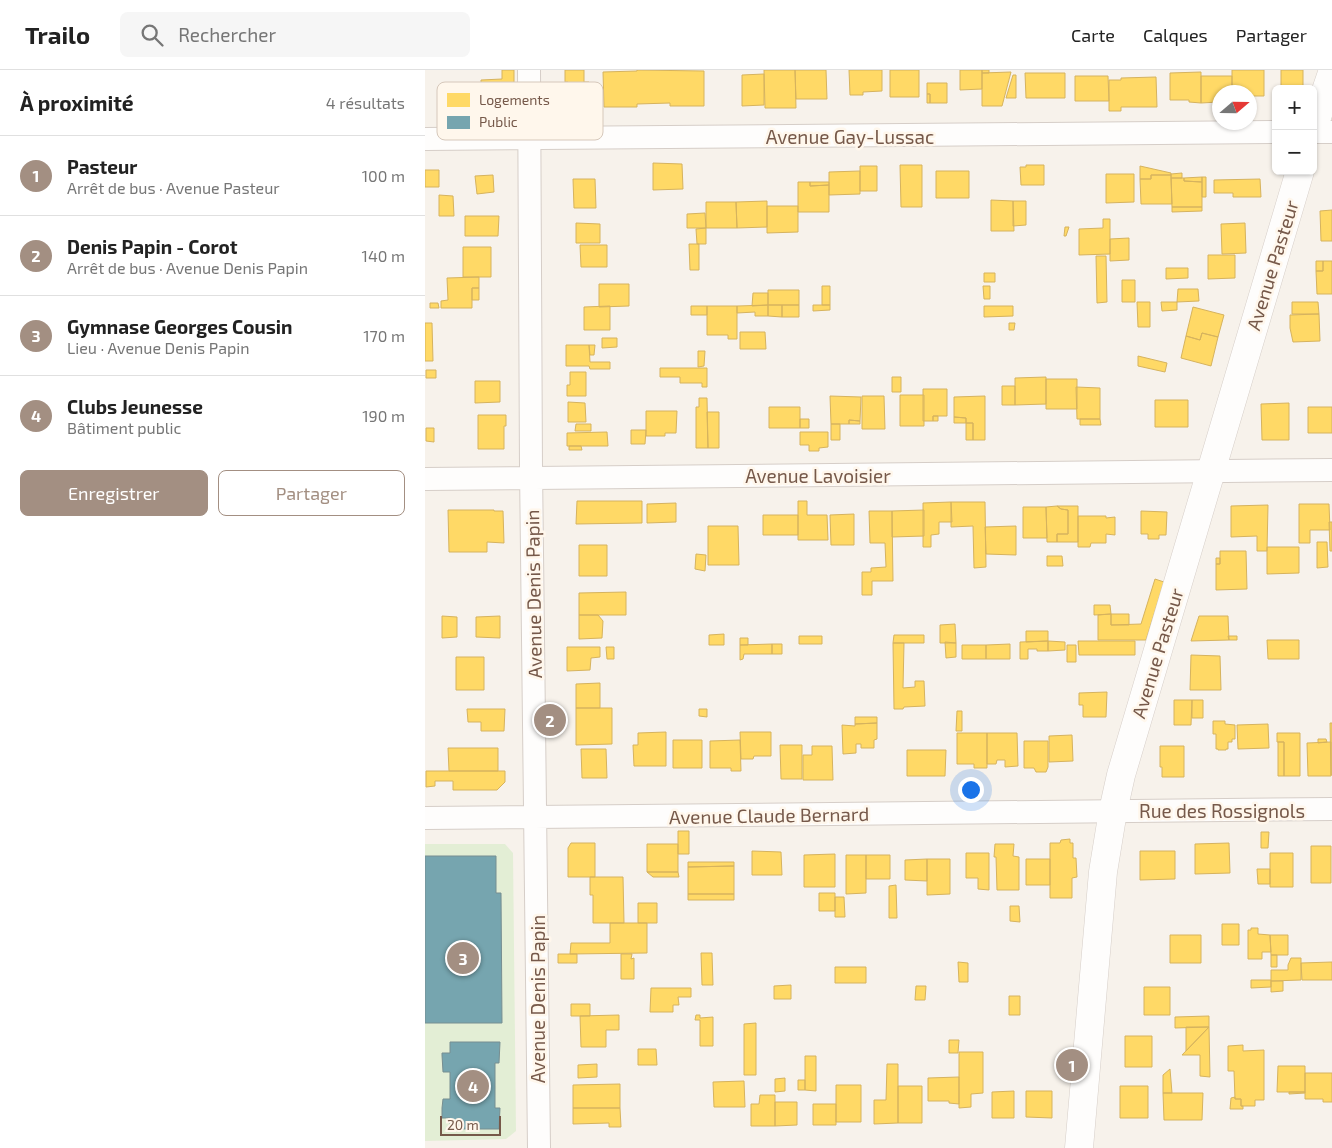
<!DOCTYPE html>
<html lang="fr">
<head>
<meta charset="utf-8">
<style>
	body { margin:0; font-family:"Exo 2",sans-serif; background:#f6f6f6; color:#222 }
	.controls { position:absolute; right:15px; top:15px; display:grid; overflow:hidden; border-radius:8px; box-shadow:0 1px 4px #0004 }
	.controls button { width:45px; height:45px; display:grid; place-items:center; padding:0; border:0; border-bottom:1px solid #e0e0e0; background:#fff; color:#222; font:25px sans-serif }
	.compass { position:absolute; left:787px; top:15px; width:45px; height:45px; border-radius:50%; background:#fff; box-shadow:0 1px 4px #0004; rotate:70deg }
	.scale { position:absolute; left:15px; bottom:12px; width:61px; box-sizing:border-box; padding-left:5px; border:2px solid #76594a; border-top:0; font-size:14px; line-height:18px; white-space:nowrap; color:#76594a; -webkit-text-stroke:4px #fff7ec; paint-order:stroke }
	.you { position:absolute; left:545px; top:719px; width:18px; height:18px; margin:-12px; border:4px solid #fff; border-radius:50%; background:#1a73e8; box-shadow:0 0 0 8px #1a73e833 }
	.badge { display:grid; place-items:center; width:32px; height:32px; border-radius:50%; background:#a38f82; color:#fff; font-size:16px; font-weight:700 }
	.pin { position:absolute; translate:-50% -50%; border:2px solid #fff; box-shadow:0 1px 5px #0006 }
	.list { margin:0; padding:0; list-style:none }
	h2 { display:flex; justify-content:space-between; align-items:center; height:65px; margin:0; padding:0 20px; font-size:21px }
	h2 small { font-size:16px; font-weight:400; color:#767676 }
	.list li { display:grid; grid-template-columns:32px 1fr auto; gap:15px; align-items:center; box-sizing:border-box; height:80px; padding:0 20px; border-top:1px solid #e0e0e0 }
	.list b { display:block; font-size:19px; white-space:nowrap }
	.list p { margin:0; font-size:16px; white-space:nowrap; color:#767676 }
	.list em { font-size:16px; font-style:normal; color:#767676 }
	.actions { display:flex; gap:10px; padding:15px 20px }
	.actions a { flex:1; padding:11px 0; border:1px solid #a38f82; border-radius:8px; text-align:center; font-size:18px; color:#a38f82 }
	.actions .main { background:#a38f82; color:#fff }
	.icon { flex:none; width:28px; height:28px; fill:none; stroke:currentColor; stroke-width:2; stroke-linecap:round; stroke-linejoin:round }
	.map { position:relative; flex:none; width:907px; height:1078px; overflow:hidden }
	header { display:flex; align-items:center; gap:30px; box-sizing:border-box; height:70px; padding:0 25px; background:#fff; border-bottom:1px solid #e0e0e0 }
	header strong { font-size:24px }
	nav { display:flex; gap:28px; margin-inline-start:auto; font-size:18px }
	.search { width:350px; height:45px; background:#f6f6f6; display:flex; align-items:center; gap:12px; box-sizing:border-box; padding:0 18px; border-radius:8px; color:#767676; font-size:19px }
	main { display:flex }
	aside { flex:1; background:#fff }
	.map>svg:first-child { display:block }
</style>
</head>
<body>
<header>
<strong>Trailo</strong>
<div class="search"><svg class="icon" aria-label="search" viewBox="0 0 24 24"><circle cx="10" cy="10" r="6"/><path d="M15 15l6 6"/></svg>Rechercher</div>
<nav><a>Carte</a><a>Calques</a><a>Partager</a></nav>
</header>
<main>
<aside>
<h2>À proximité<small>4 résultats</small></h2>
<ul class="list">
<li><span class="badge">1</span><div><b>Pasteur</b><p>Arrêt de bus · Avenue Pasteur</p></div><em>100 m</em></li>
<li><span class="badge">2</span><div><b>Denis Papin - Corot</b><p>Arrêt de bus · Avenue Denis Papin</p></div><em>140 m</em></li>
<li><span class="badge">3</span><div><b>Gymnase Georges Cousin</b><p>Lieu · Avenue Denis Papin</p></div><em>170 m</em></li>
<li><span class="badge">4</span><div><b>Clubs Jeunesse</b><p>Bâtiment public</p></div><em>190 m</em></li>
</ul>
<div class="actions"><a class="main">Enregistrer</a><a>Partager</a></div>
</aside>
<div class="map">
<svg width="907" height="1078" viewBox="0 0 907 1078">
	<rect width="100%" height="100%" fill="#f7f2eb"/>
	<path fill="#e3eed5" d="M0,774H80L88,783L91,1061L81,1069L0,1071Z"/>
	<path fill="#ffd966" stroke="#d6b35e" d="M77,0H89V21H78V33L70,40H25L24,17H56V10L77,9Z
		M140,0H159V12H164V33H143V12H140Z
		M212,0L279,1V36H245V33L212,34V37H179L178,2L212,1Z
		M339,0H370L371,38H340Z
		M370,0H401L402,29H371Z
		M424,0H457V21L438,22V25H425Z
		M465,0H494V27H465Z
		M535,0H557V19L535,20Z
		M557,0H564V3H557Z
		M807,0H839V26H824V22H807Z
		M856,0H878V19H856Z
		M586,2L577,36H557V3Z
		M776,2V33L764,32V30H745V3Z
		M600,3H640V28H601Z
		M339,4V35L317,36V5Z
		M588,5H591V28H581Z
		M650,6H683L684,31H650Z
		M776,6H807V22H794V32L776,33Z
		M731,7L732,37H696V41H684V10H696V8Z
		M502,13H522V33H505V24H502Z
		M502,24H505V33H502Z
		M228,93L257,94L258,119L228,120Z
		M475,95H497V137H476Z
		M601,95H619V115H596L595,97H601Z
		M435,96H452V121H435Z
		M715,96L746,103V105H726V109H715Z
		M0,100H14V117H0Z
		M435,101V124L404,125V102Z
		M511,101H544V128H511Z
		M757,103V108H746V104Z
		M681,104H709V132L681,133Z
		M68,105L69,122L52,124L50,106Z
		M726,105H746L747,134H716L715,109H726Z
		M777,107V112L759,111V108Z
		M777,107H781V127H777Z
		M746,108H759V111L777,112V137H747Z
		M148,109H170L171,138H149Z
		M835,109L836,127H808V123H789V110Z
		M373,112H385V116L404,115V142H373Z
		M385,112H404V115L385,116Z
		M14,125L28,126L29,146H14Z
		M566,130L588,131L589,161H566Z
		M342,131V157L312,158L311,132Z
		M588,131H601V155L588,156Z
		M281,132H311L312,158H281Z
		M342,136H373V162L342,163Z
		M747,137H777V141L747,142Z
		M907,140V171H896L895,141Z
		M280,143L281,158H262V144Z
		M40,146H74L73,166H40Z
		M678,149H685V184L654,185V159L678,158Z
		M151,153L175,154V173H151Z
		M820,153L821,183L797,184L796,154Z
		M640,157H644L641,166H639Z
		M281,158V174H272L271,159Z
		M704,168V190L685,191V169Z
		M264,174H274V200H265Z
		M155,175H182V197H156Z
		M38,177H66V207H38Z
		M783,185H810V208L783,209Z
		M671,186H681L682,232L672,233Z
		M891,191H898V201H891Z
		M898,191H907V224H892L891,201H898Z
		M741,198H763V208L741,209Z
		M559,203H570V212H559Z
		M54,207V218H47V238H16V231L23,230L22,208Z
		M697,210H710V232H697Z
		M174,214H204V236L174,237Z
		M397,216H405V235H397Z
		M558,216H565V229H559Z
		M47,218H54V230H47Z
		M753,219H773L774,231L752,232Z
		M343,220H374V235H343Z
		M328,223H343V235L327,236Z
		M712,232H725V257H713Z
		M736,232H752V240L737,241Z
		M867,232H893L894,244H867Z
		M5,233H13L14,238H5Z
		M343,235H357V247L343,246Z
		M343,235V246H330V242L312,243V236Z
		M357,235H374V247H357Z
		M388,235H405V240L388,241Z
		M185,236V260H159V237Z
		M266,236H282V245H266Z
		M282,236H312V269H303V265H282Z
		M559,236H588V246L559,247Z
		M768,237L799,245L793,267L777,263L775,270L761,266Z
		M894,244L895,271L868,272L865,258V245Z
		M0,253H7L8,291H0Z
		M584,253H590L589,260H584Z
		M315,262H340L341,279H315Z
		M777,263L793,267L786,296L756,288L761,266L775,270Z
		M177,268H192V277L177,278Z
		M141,275H164L165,292H185V299H165L164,296H141Z
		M164,275H170L169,285H165Z
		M273,281H280L279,296L273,297Z
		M713,286L742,293L740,302L713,296Z
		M235,298H282V317H277V313H255V307H235Z
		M1,300H11V308H1Z
		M145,302H161V326H142V315H145Z
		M467,307H476V322H467Z
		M621,307V334L590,335V308Z
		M621,309H652V339H621Z
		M50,311H75V332L50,333Z
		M577,316H590V335H577Z
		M651,317L675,318V349H652Z
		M498,319H522V346H508V351H498Z
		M475,325H499V356H475Z
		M405,326L436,327L435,351L424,350V354H406Z
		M437,326H459L460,359H437Z
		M560,326V370H548V353H541V348L529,347V327Z
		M274,328H282L283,378H271V337H274Z
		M730,330H763V357H730Z
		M143,332L160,333L161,352H143Z
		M864,333V370H837L836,334Z
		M344,337H375V358H344Z
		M883,337H907V363H883Z
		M221,341H252L251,363H240V366H221Z
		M282,342H294V378H283Z
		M53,345H81V356H79V379H53Z
		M508,346H513V351H508Z
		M529,347L541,348V353H529Z
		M375,349H384V358H375Z
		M655,349H675L676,355H655Z
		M424,350L435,351V354H424Z
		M541,353H548V370H541Z
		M151,354H166V361H150Z
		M406,354H415V370H406Z
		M1,358H9V372L1,371Z
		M206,360H221L220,374H206Z
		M182,362L183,376H142V363Z
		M375,362H403V377L394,378V381H384V375H375Z
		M144,376H156L157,380H144Z
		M152,431H217V453L151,454Z
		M373,431H382V445H402L403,470H373Z
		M526,432L527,452H514V464L506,465V477H498V433Z
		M526,432H560L561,497L549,498L548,456L526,457Z
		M251,433V452L222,453V434Z
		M874,434H904L905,460H885V473H874Z
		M843,435L842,481H832V466L806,467V436Z
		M632,436H653V472H632V464H643V440L636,439Z
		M632,436L636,439L643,440V464H632V472H622L621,437Z
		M598,437H621L622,468H598Z
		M23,440H69V441H78L79,473L62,472V482H24Z
		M499,440V466L467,467V441Z
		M444,441H467L468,511H447V525H437V502H446V498L461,497L460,473H445Z
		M716,441L742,442L741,465H734V469H723V464H716Z
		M429,444V475H406L405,445Z
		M338,445H373V465H338Z
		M653,446H681V448L690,447V465L681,464V473H666L665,477H653Z
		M904,452H907V481H905Z
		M283,456H313L314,495H283Z
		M591,456V485L561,484L560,457Z
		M892,472H902L903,497L892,498Z
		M154,475H182V506H154Z
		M842,477H874V503L842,504Z
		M795,481H821L822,519L791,520V494H795Z
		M271,484L281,485L280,501L270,499Z
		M622,486H637L638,496H622Z
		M791,488H795V494H791Z
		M730,509L739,512L721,570H673V545L686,544V555L716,554Z
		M201,522V545H154V523Z
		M669,535H685L686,544L669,545Z
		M686,544H704V555H686Z
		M154,545H173L178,551L177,568L154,569Z
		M17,546L32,547V567L17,568Z
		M75,546V568L51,567V547Z
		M774,546H803L804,570L766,571Z
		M530,554L531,573H515V555Z
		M601,561H623V571L601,572Z
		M299,564V575H284V565Z
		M469,565H499V573H468Z
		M374,566H397V574H374Z
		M803,566H812V570H804Z
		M315,568H323V575H315Z
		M842,570H874V589H843Z
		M623,571V581H612V579H603V589H595V572Z
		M623,571L640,572V580L623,581Z
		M653,571H710V585H654Z
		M520,572L531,573V587L521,588Z
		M468,573H479L478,618L490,617V611H499L500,636L479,637L478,639H469Z
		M347,574V584H319L318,589L315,590V575Z
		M347,574H357V584H347Z
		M585,574V589H561V575Z
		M537,575H561V589H537Z
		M642,575H651V592H642Z
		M142,577H175V587L166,588L165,600L142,601Z
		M181,577H189V589H182Z
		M766,585L795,586L796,620H765Z
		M31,587H59V620H31Z
		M175,613V638H151V614Z
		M682,622L681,647H658V635H654V623Z
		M749,630H767L766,655H749Z
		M767,630H778V648H767Z
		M151,638H187V674L151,675Z
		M42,639H80L79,661H56V652H43Z
		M274,639H282V647L274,646Z
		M532,641H537V661H531Z
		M430,647H452V653L430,654Z
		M788,651H800V654L810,655V669H807V672H803V679H801V680H793V679H791V664H788Z
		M452,653V669L449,670V678H436V674H431V683L418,684L417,655L430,656V654Z
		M905,653H907V705H906Z
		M843,654L844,678L813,679L812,655Z
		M241,662V696H209L208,675H213V663Z
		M315,662H346V686H329L328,689H316Z
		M532,663H562V698H549V694H532Z
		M562,663H592L593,696L580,697V690H572L571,694H562Z
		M852,663H875V706H859V672H852Z
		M647,665L648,691L624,692V666Z
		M893,669H901L902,672L893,673Z
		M248,670H277V698H248Z
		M315,670L316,701H306V698H285V671Z
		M599,671H623V697L621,702H611L609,698H599Z
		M853,672H859V706H853Z
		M906,672V706H883L882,673Z
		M355,675H377V709H356Z
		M387,676H407L408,710H378V685H387Z
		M735,676H759V707H737V697H735Z
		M23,678H73V701H24Z
		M156,679H181L182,708H157Z
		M482,680H521L520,706H482Z
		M1,701H80V712L72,720H28V711H10V716L1,717Z
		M253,761H264V784H253Z
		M836,762H844L843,778H836Z
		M645,769V773H648V788H651L652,807L647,808V828H625V773H635L636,770Z
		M146,773H170V807H143V778Z
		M804,773L805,803L770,804V774Z
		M222,774H253V802H222Z
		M570,774H589L588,786L594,787V820H572L571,787H569Z
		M886,776H906V813H886Z
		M327,781L356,782L357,805H327Z
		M715,781H750V809L715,810Z
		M541,783H564V820L553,819V808H541Z
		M845,783H868V817H845Z
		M410,784V817H379V785Z
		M421,785H441V823L421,824Z
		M441,785H465V809H441Z
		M502,789H525V824L502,825Z
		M502,789V811L480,810V790Z
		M601,789H625V815H601Z
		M263,792H309V796L263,797Z
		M309,796V824H263V797Z
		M832,799H845V814H833Z
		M222,802H253L254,807H228Z
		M165,807H198L199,853H168V825H165Z
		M471,815L472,848H464V816Z
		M394,823H410V841H394Z
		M263,824H309V830H263Z
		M410,827H419L420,847H410Z
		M213,833H232V853H213Z
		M585,836H594L595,852L585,851Z
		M185,853H222V883L145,884L146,873H185Z
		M797,854H814V875H797Z
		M826,858H833V864L845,865L846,882H837V889H823V860H826Z
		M745,865H776V893H745Z
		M845,865H863V885H846Z
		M276,883H287L288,915H277Z
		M133,884H152V893H133Z
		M196,884H207L206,889L209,888V909H196Z
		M846,885H852V897H846Z
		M866,888H876V910L846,911V900H863V895Z
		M533,892L543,893V912H534Z
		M907,892V910H877L876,893Z
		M410,897H441V913H410Z
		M826,910H846V917L826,918Z
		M846,911H858V921L846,922Z
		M366,915V929H349V916Z
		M491,916H501L500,930H490Z
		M719,917H745V945H719Z
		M226,918H266V927H253L254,935H248V942H225Z
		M584,926H595V945H584Z
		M146,934H165V946H146Z
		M194,945V960H181V977H156L155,946Z
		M271,945H275V948L288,947V976H275V950H270Z
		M784,946V957L750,958V947Z
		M331,953V1005H319V954Z
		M761,957H784L761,981Z
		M784,957L785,1007L775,1006V985H757Z
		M700,966H727V997H700Z
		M524,970H534L533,983H524Z
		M818,975V981L839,980V1030H830V1036H816V1029H810L809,1001H803V976Z
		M213,979H231L232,995H213Z
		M534,982H558V1023L546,1024V1037L534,1038Z
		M380,986H391V1021L380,1020Z
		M172,994V1007L153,1008V995Z
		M462,994H473V1053L449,1054V1030H461Z
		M853,996H880V1022H852Z
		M745,999L747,1023H738V1005Z
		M880,1003H907V1032H898V1029H880Z
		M534,1007V1034L524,1033V1031H503V1008Z
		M360,1008V1021L350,1022V1009Z
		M373,1010H380V1020H373Z
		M319,1011L320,1037H289L288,1012Z
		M195,1014V1038H148V1015Z
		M411,1015H436V1052H411Z
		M473,1016H497V1053H473Z
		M695,1016H723V1048H695Z
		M589,1021V1048H567V1022Z
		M601,1021H627V1048L601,1047Z
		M864,1022H880V1023L864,1024Z
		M738,1023H778L777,1050H739Z
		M335,1025H350V1056H326V1034H334Z
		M810,1027V1029H816V1036H818V1039H805L806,1028Z
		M350,1032H372V1055L350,1056Z
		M388,1034H411V1055H388Z
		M148,1038H195L196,1057H184V1053L148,1054Z"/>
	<path fill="#76a5af" stroke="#768e91" d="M0,786H71V823H76L77,953H0Z
		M25,972H75L74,993H70V1038H75L74,1059H25V1048H17V1038L18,1029H25V1002H18L17,985V983H25Z"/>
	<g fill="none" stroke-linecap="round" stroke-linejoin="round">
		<g stroke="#d6cec8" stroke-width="24">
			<path id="minor" d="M104,0L106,398L114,1078
				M888,62H907
				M0,69L851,62
				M0,409L907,400
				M0,748L907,739"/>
		</g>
		<g stroke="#d6cec8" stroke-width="29">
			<path id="tertiary" d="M888,59L907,3
				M654,1078L678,802L688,741L696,705L875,101"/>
		</g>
		<use href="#minor" stroke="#fefdfc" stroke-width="22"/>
		<use href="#tertiary" stroke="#fefdfc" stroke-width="28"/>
	</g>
	<g text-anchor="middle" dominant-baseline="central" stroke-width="5" stroke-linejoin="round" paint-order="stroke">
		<g font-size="19" fill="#76594a" stroke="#fff7ec">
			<text x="425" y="66">Avenue Gay-Lussac</text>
			<text transform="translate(847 195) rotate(-73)">Avenue Pasteur</text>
			<text x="393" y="405">Avenue Lavoisier</text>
			<text transform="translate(108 524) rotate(-91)">Avenue Denis Papin</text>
			<text transform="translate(732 583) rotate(-73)">Avenue Pasteur</text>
			<text x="797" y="740">Rue des Rossignols</text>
			<text transform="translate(344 745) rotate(-1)">Avenue Claude Bernard</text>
			<text transform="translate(112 929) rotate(-90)">Avenue Denis Papin</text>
		</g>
	</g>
	<rect x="12" y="12" width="166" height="58" rx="8" fill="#fff7ec" stroke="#d6c8bb" stroke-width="1"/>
	<rect x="22" y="23" width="23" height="14" fill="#ffd966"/>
	<rect x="22" y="46" width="23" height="13" fill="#76a5af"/>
	<g font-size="14" fill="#76594a">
		<text x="54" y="35">Logements</text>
		<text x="54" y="57">Public</text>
	</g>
</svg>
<div class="controls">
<button>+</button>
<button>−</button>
</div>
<svg class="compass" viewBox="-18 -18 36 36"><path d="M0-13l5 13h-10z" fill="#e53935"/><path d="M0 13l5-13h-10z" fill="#767676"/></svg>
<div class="scale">20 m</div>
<div class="you"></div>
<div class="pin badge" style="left:647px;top:995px">1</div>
<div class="pin badge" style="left:125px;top:650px">2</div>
<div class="pin badge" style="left:38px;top:888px">3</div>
<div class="pin badge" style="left:48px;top:1016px">4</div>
</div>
</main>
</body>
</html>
